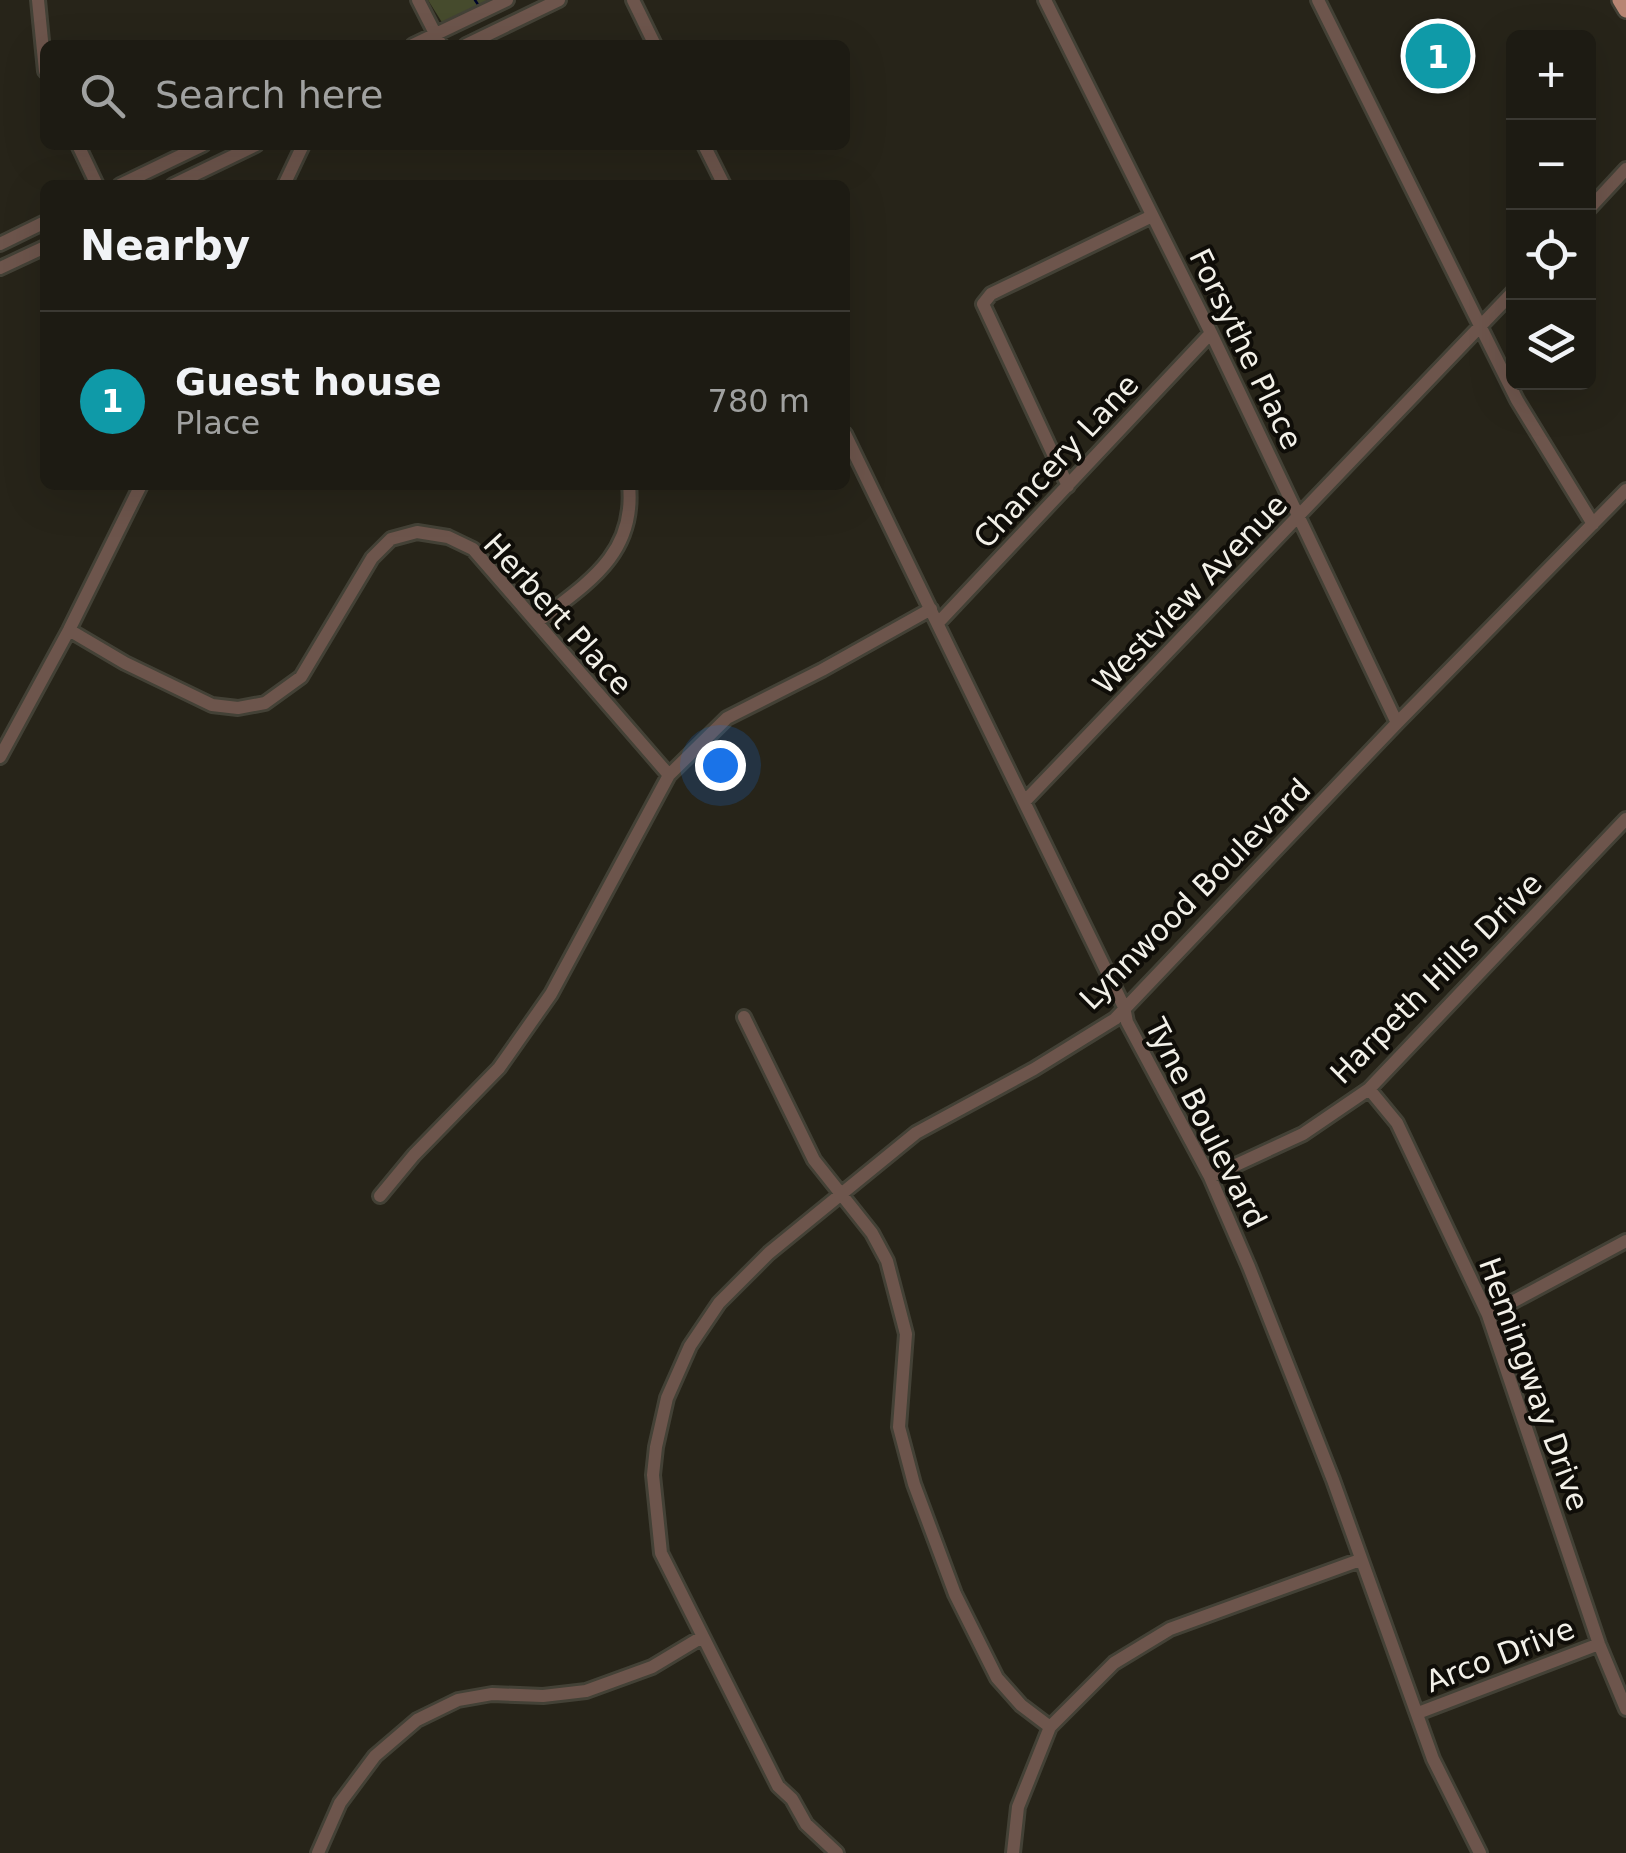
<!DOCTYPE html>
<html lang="en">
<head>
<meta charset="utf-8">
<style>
	body { margin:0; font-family:"DejaVu Sans",sans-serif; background:#2a2821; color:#f1f3f6 }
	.controls { position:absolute; right:30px; top:30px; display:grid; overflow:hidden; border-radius:15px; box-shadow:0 10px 40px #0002 }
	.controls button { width:90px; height:90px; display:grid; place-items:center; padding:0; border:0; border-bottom:2px solid #3b3933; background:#1d1b13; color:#f1f3f6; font:50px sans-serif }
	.you { position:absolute; left:720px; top:765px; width:35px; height:35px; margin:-25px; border:8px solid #fff; border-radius:50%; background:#1a73e8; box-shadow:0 0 0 15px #1a73e833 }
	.badge { display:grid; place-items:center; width:65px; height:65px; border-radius:50%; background:#ea580c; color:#fff; font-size:32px; font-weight:700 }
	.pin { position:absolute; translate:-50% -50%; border:5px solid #fff; box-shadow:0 2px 10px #0006 }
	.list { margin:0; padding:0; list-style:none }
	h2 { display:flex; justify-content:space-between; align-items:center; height:130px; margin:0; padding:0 40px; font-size:42px }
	h2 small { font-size:32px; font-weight:400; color:#a0a1a0 }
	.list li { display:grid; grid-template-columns:65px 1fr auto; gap:30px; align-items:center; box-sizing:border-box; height:180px; padding:0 40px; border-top:2px solid #3b3933 }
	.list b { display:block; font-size:38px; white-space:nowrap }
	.list p { margin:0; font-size:32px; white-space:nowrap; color:#a0a1a0 }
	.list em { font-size:32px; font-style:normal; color:#a0a1a0 }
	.icon { flex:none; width:55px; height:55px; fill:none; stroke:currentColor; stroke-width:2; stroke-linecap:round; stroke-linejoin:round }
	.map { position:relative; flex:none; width:1626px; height:1853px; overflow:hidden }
	.search { position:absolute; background:#1d1b13; box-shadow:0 10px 40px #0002; left:40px; top:40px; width:810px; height:110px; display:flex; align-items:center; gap:25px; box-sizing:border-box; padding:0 35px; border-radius:15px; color:#a0a1a0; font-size:38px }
	.panel { position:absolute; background:#1d1b13; box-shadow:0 10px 40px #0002; left:40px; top:180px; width:810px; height:310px; border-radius:15px }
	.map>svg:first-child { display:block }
</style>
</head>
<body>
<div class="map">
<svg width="1626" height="1853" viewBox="0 0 1626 1853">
	<rect width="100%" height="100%" fill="#272419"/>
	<path fill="#464b2d" d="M428,0H492L443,24Z"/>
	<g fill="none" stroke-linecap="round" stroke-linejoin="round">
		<path stroke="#00062a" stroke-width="2.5" d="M475,0L479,6"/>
		<g stroke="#434136" stroke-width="18">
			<path id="minor" d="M38,0L45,71
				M418,0L441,45
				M633,0L655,45
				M1045,0L1211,333L1397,723
				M1318,0L1517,400L1593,524
				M413,45L507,0
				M466,45L559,0
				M78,145L97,185
				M704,145L724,185
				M120,185L203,145
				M173,185L256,145
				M284,185L303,145
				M1588,210L1626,169
				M0,244L45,222
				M0,268L45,247
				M845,434L1124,1007L1127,1022L1210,1177L1249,1267L1333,1480L1433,1759L1480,1853
				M1068,486L983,304L991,294L1152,216
				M537,622C586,584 636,555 629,485
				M938,623L1211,333
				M69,630L125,663L212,705L238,708L265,703L301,677L372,558L391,539L417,532L448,537L473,549L669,775
				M0,757L69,630L141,485
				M1025,801L1514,291
				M744,1017L814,1160L872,1233L887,1261L906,1334L899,1427L914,1484L955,1594L997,1678L1021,1705L1050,1727
				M1369,1089L1397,1123L1488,1315L1599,1644L1626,1709
				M1210,1177L1303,1134L1369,1089L1626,819
				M380,1196L414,1155L499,1068L551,994L669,775L727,718L822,670L931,609
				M1488,1315L1626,1241
				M1418,1713L1599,1644
				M318,1853L340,1803L375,1756L417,1720L458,1700L492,1694L543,1696L586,1691L652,1667L702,1637
				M837,1853L806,1824L792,1799L778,1786L661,1553L653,1475L656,1447L667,1398L690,1346L719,1303L769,1253L916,1133L1034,1069L1115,1019L1397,723L1626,490
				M1013,1853L1018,1807L1050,1727L1114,1663L1170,1629L1360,1560"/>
		</g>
		<g stroke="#434136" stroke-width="20">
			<path id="major" d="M1620,0L1626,10"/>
		</g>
		<use href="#minor" stroke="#6d554c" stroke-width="12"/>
		<use href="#major" stroke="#b78573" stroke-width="15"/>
	</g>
	<g text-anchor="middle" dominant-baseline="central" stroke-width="8" stroke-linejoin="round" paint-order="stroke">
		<g font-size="30" fill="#f2f0e8" stroke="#0f0d08">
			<text transform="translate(1246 349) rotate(64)">Forsythe Place</text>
			<text transform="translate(1056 461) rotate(-47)">Chancery Lane</text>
			<text transform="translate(1190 594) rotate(-46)">Westview Avenue</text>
			<text transform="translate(558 614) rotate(48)">Herbert Place</text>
			<text transform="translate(1195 894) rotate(-45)">Lynnwood Boulevard</text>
			<text transform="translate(1436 978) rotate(-45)">Harpeth Hills Drive</text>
			<text transform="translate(1206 1123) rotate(63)">Tyne Boulevard</text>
			<text transform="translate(1534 1384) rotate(70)">Hemingway Drive</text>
			<text transform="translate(1500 1655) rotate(-21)">Arco Drive</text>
		</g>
	</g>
</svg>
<div class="controls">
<button>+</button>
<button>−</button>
<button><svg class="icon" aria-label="locate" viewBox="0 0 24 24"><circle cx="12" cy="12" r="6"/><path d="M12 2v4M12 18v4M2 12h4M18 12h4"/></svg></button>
<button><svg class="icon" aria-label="layers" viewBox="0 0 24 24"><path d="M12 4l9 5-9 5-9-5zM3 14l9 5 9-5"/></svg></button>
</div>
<div class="you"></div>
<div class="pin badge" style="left:1438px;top:56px;background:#0f9aa8">1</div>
<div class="search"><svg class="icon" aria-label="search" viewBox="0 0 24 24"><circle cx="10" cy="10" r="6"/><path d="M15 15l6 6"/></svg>Search here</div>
<section class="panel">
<h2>Nearby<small></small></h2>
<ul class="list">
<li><span class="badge" style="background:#0f9aa8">1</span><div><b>Guest house</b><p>Place</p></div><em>780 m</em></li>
</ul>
</section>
</div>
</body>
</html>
